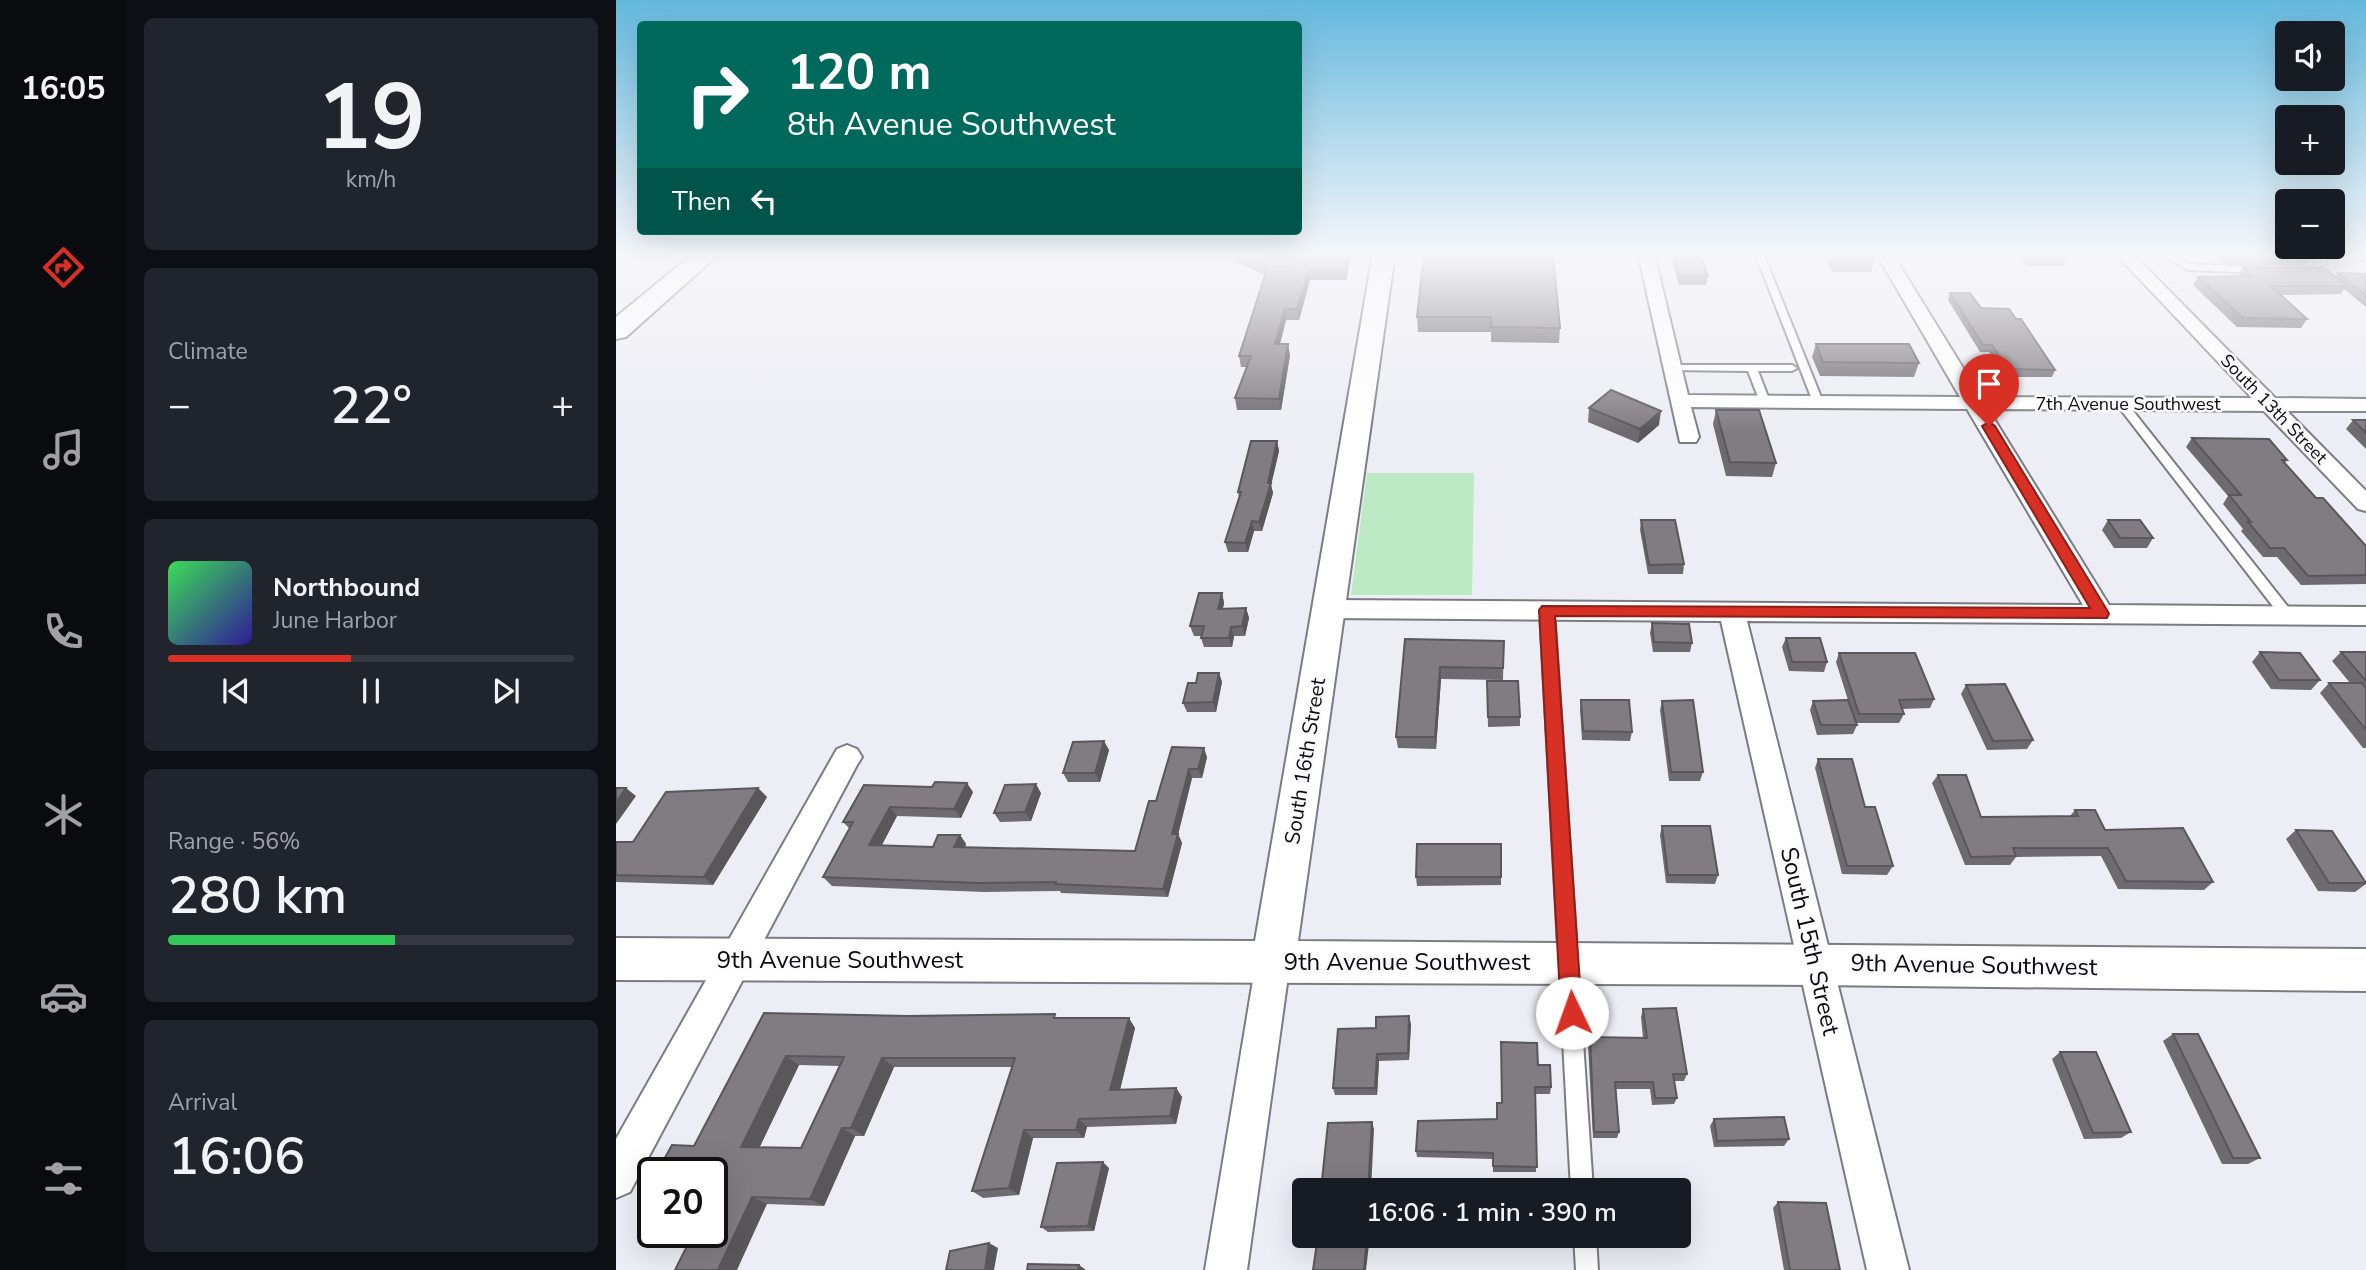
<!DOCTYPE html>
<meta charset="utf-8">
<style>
:root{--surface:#171b24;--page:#20242c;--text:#f1f3f6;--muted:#9ea1a6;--line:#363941;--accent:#d93025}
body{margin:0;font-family:"Nunito Sans",sans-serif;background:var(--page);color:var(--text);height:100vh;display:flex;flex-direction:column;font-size:26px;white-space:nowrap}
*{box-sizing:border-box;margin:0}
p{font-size:23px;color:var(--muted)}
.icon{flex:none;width:38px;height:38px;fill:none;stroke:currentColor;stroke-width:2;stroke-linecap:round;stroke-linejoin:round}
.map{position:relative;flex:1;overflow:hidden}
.drawer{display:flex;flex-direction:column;gap:18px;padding:18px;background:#0d0f14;width:490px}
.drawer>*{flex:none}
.guide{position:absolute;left:21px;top:21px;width:665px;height:214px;border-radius:7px;box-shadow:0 7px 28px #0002;background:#00695c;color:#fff;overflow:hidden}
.buttons{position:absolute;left:1659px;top:21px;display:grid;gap:14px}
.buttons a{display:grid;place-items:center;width:70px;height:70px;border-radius:7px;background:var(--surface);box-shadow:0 7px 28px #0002;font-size:35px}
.speed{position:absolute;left:21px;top:1157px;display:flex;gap:14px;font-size:35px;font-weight:700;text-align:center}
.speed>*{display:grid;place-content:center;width:91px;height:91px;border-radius:50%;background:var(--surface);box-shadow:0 7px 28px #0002;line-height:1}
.speed .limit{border:4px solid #111;border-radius:10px;background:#fff;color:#111}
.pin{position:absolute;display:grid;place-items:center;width:60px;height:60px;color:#fff;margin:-72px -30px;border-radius:50% 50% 50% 0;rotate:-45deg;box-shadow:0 0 7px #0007}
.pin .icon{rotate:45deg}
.me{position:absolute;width:77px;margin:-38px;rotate:357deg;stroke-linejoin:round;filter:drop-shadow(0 0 5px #0008)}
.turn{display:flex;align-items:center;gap:24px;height:147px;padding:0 35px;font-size:32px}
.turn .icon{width:91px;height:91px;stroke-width:2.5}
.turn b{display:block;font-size:49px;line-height:60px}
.then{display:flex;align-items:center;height:66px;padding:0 35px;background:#0003;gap:14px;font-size:26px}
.big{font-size:52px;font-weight:600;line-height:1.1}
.drawer .tile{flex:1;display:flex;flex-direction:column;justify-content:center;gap:10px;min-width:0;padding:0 24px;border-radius:10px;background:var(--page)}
.drawer .dial{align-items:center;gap:0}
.dial b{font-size:91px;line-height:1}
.song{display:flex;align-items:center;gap:21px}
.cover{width:84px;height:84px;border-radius:10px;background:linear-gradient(135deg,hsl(130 70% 55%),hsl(250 70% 35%))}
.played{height:7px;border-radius:4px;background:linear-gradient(90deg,var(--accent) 45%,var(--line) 45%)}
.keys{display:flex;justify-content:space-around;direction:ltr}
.heat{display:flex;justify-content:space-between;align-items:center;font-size:38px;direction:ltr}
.charge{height:10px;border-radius:5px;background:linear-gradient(90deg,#34c759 56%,var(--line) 0)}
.trip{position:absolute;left:676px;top:1178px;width:399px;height:70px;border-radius:7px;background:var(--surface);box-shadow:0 7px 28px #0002;font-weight:600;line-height:70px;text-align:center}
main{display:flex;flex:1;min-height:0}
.dock{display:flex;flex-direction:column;width:126px;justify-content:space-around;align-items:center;background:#090b0e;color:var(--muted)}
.dock .icon{width:49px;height:49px}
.dock .selected{color:var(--accent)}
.dock b{font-size:32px;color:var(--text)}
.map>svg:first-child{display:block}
</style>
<main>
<nav class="dock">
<b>16:05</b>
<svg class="icon selected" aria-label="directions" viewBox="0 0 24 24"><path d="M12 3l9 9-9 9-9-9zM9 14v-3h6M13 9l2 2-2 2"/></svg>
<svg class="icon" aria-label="music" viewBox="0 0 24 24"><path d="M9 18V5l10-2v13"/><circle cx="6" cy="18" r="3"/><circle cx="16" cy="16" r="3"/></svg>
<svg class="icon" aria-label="phone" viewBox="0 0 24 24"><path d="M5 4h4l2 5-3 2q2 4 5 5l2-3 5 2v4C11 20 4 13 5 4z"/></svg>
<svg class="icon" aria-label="climate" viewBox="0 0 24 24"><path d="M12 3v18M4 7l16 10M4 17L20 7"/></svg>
<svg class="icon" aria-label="car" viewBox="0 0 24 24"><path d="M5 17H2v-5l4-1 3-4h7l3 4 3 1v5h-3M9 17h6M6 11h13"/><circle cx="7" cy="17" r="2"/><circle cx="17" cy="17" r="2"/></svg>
<svg class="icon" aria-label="filters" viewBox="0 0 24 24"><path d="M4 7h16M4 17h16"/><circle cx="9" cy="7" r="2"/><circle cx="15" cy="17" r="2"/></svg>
</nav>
<section class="drawer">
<div class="tile dial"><b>19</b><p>km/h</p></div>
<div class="tile"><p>Climate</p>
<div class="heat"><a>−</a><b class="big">22°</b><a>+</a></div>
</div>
<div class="tile">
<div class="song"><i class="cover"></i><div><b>Northbound</b><p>June Harbor</p></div></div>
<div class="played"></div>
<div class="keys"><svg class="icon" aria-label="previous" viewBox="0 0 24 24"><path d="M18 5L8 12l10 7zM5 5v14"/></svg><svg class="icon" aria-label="pause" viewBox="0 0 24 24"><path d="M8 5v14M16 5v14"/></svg><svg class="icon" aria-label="next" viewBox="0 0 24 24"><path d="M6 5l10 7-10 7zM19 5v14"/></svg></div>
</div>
<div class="tile"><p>Range · 56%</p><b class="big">280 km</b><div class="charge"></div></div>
<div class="tile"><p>Arrival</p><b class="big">16:06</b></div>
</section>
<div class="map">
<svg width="1750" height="1270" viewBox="0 0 1750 1270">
<rect width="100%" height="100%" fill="#ededf5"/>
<path fill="#bceac4" d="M751,473H858L856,595H735Z"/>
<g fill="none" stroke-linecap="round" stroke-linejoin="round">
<g stroke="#7b7b83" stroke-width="4">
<path id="service" d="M1139,253H1147L1207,402L1206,404H1198L1197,402Z
M1541,253H1551L1575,264L1641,267L1646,270L1641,273L1573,270Z
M1695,253H1703L1710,263L1700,273H1680V269L1695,268L1701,263Z
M1057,365H1176L1181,368L1176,371H1142L1154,402L1149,405L1144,402L1132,371L1053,370L1052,368Z
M1506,401L1510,402L1676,612L1678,615L1676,618H1666L1502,406V402Z
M931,605L938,610L977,1190H955L924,610Z
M958,1236H980L982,1270H960Z"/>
</g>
<g stroke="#7b7b83" stroke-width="4">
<path id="minor" d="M1022,253H1038L1072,395L1344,397L1260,253H1276L1365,397L1636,398L1499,253H1516L1659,398L1750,399V411H1671L1750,491V511L1742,509L1648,411L1372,409L1493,605L1750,607V625L1131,621L1293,1270H1251L1105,621L713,618L704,615L700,609L704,603L713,600L1467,605L1351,409L1075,407L1083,437L1080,442H1064Z
M231,745L241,749L246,757L241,765L14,1192L0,1198V1139L221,749Z
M657,945L669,950L674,962L631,1270H589L640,962L645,950Z"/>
</g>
<g stroke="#7b7b83" stroke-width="4">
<path id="tertiary" d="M757,253H779L682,941L1750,949V991L1199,985L0,980V938L639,941Z
M1736,253H1750V261L1743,259Z"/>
</g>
<g stroke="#7b7b83" stroke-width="4">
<path id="trunk" d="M78,253H104L10,337L0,339V317Z"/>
</g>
<use href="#service" fill="#fff" fill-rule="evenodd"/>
<use href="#minor" fill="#fff" fill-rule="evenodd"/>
<use href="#tertiary" fill="#fff" fill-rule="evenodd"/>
<use href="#trunk" fill="#fff" fill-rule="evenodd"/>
</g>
<path fill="#6e6b70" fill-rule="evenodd" d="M619,253H667L676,257H735L730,280H694L683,320H670L664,344L674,355L665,410H621L619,398L630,367H625L623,356L649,275L620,262Z
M808,253L944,328L943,343L875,342V332H802L801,317Z
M1207,253H1255L1259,259L1255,272H1216Z
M1400,253H1453L1454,254L1448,266H1411Z
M1597,253H1698L1690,265L1611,266Z
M1058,256L1092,276L1090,285H1063L1057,265Z
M1627,267L1720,277L1722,273L1750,274V307L1728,289L1725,294L1664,295L1691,319L1685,328L1621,327L1577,285L1582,277L1622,276Z
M1334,293L1365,308L1400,319L1439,370L1436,377H1388L1373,352H1364L1332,300Z
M1200,344L1303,363L1298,377L1204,376L1196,357Z
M973,408L1043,425L1022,443L972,422Z
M1100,410L1160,463L1156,477L1110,476L1097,424Z
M1737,420H1750V449L1730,429Z
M1576,438L1671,460L1669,463L1700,498L1750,546V584L1685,585L1661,557H1647L1625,531L1627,529L1607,504L1612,496L1570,447Z
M661,441L663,451L655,485L657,493L646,531H638L632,552H612L609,542L623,498L622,492Z
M1025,520L1068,564L1067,574H1032L1024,530Z
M1492,520L1537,538L1531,548H1498L1486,530Z
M606,593L608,603L607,608H630L633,618L629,636H618L616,647H588L585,638L586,636H578L574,626Z
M1036,623L1076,643L1074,652H1037L1034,633Z
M1170,638L1211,662L1208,672L1173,671L1166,647Z
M789,639L888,641L887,680L825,679L820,749L782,748L780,737Z
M1644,652L1704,680L1695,690L1655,689L1636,662Z
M1725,652H1750V748H1747L1704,693L1713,683H1734L1716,661Z
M1223,653L1318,699L1314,708L1286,709L1288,714L1283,723H1240L1241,725L1237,734L1201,735L1194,710L1197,701L1232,700L1220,662Z
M603,673L606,682L600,712H571L567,703L580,683Z
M871,681L904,717V726L872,727Z
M1350,685L1417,740L1411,749L1371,750L1345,694Z
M965,700L1016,732L1014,741L966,740L964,709Z
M1046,701L1087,772L1084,781H1053L1044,710Z
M556,747L591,757L586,778H576L562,834L566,843L552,897L445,893L444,891L368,892L216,886L207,877L234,829L227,822L248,785L357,792L345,818L281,816L266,845L317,847L344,835L350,844L349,848L519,851L540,801Z
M493,750L484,782H452L447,773Z
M1202,759L1249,807L1277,866L1271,875L1226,874L1199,768Z
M1322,775L1365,817L1454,816L1459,810L1489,830L1597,882L1588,890L1502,889L1485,856L1400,857L1394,865H1349L1316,783Z
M142,788L151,797L97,885L0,882V842H17Z
M425,793L415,821L384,822L378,813Z
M1046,826L1102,875L1099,884L1050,883L1044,835Z
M1680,830L1750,883V884L1739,892L1702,891L1670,839Z
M885,844V885L801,886L800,877Z
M1027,1009L1071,1074L1068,1081H1058L1061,1098L1058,1104L1036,1105L1034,1089H1000L1003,1132L1001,1138H977L972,1045L974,1037L1027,1038L1025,1017Z
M148,1013L443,1018L519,1028L504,1090L560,1088L566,1097L560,1124L471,1127L468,1138H417L403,1195L367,1198L356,1191L396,1067H278L248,1136H239L208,1206L151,1204L96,1232V1172L78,1146ZM183,1065L224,1066L185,1148L143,1147Z
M795,1024L793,1060L763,1061L761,1095H719L717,1088L760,1028Z
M1557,1034L1644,1158L1632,1164H1606L1547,1041Z
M1444,1052L1515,1132L1505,1138L1468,1139L1436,1059Z
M922,1065L935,1087L934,1094H919L920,1172H877V1159L801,1157L800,1151L881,1119L885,1103Z
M1098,1119L1173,1139L1168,1146L1098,1147L1094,1126Z
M493,1168L478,1231L432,1232L425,1227Z
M1162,1202L1224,1270H1168L1157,1208Z"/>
<path fill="#5a575b" d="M732,253H734L735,257L730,280L728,269Z
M693,269L694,280L683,320L681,309Z
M669,309L670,320L661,355L659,344Z
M672,344L674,355L665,410L663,399Z
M1045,411L1043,425L1022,443L1024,429Z
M661,441L663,451L655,485L657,493L646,531L643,522Z
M636,521L638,531L632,552L629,543Z
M606,593L608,603L605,618L602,609Z
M630,608L633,618L629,636L626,626Z
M615,627L618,636L616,647L613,638Z
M824,667L825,679L820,749L819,737Z
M603,673L606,682L600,712L597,702Z
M488,741L493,750L484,782L479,773Z
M588,748L591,757L586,778L582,769Z
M573,769L576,778L560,843L556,834Z
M351,783L357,792L345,818L338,809Z
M420,784L425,793L415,821L409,812Z
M10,788L20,796L0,824V802Z
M142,788L151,797L97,885L88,877Z
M274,807L281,816L261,854L253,845Z
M562,834L566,843L552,897L547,889Z
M344,835L350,844L345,856L338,847Z
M793,1016L795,1024L793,1060L792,1053Z
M513,1018L519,1028L502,1098L494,1090Z
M761,1054L763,1061L761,1095L759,1088Z
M170,1056L183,1065L140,1155L125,1147Z
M266,1058L278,1067L248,1136L235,1128Z
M560,1088L566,1097L560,1124L554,1116Z
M463,1119L471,1127L468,1138L460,1130Z
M756,1122L758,1129L755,1190H752Z
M226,1128L239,1136L208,1206L194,1199Z
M408,1130L417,1138L403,1195L393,1188Z
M487,1162L493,1168L478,1231L472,1226Z
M136,1197L151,1204L121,1270H102Z
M751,1236H754L750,1270H748Z
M373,1243L382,1248L378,1270H369Z
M463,1265L470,1270H462Z"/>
<path fill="#807c82" stroke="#5a575b" stroke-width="2" fill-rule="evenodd" d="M622,253H667L676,257L678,253H732L728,269H693L681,309H669L659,344H672L663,399L619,398L635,356H623L652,266Z
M808,253H937L944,328L875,327V317H801Z
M1217,253H1255L1259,259H1220Z
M1416,253H1453L1454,254H1416Z
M1058,256H1085L1092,276H1064Z
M1706,266L1731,286H1655L1691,319L1627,318L1582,277L1637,276L1627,267L1703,268Z
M1722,273L1750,274V296Z
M1334,293H1354L1365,308L1393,309L1400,319H1405L1439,370L1392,369L1376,345H1367Z
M1200,344H1293L1303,363L1207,362Z
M995,390L1045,411L1024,429L973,408Z
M1100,410H1143L1160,463L1114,462Z
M1737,420H1750V433Z
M1576,438L1653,439L1671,460H1666L1700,498H1707L1750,546V575L1692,576L1668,548H1654L1632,522H1635L1613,495H1625Z
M635,441H661L652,483H655L643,522L636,521L629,543L609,542L625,492H622Z
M1025,520H1059L1068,564L1033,565Z
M1492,520H1524L1537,538H1504Z
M583,593H606L602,609L630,608L626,626L615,627L613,638H585L588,626H574Z
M1036,623L1073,624L1076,643L1038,642Z
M1170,638H1204L1211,662H1176Z
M789,639L888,641L887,668L824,667L819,737H780Z
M1644,652L1684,653L1704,680H1663Z
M1725,652H1750V681Z
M1223,653H1299L1318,699L1283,700L1288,714H1243Z
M582,673H603L597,702L567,703L572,683H580Z
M871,681H902L904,717H872Z
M1713,683H1746L1750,688V730Z
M1389,684L1417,740L1377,741L1350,685Z
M965,700H1013L1016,732L967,731Z
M1077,700L1087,772H1055L1046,701Z
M1232,700L1241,725H1205L1197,701Z
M488,741L479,773H447L457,742Z
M556,747L588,748L582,769H573L556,834H562L547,889L439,884L440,882L361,883L207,877L237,822H227L248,785L316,787L319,782L351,783L338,809L274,807L253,845L317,847L322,835H344L338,847L519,851L533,801H540Z
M1202,759H1236L1249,807H1259L1277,866H1231Z
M1322,775H1350L1365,817L1462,816L1459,810H1479L1489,830L1567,828L1597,882L1510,881L1492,848H1397L1400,856L1355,857Z
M420,784L409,812L378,813L389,785Z
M0,788H10L0,802Z
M142,788L88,877L0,875V842H17L50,792Z
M1046,826H1094L1102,875H1052Z
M1680,830L1716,831L1750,883H1713Z
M801,844H885V877H800Z
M1060,1008L1071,1074H1057L1061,1098H1039L1037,1082H999L1003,1132H978L974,1037L1031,1038L1027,1009Z
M148,1013L291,1016L439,1014L438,1018H513L494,1090L560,1088L554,1116L463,1119L460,1130H408L393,1188L356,1191L399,1058H266L235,1128H226L194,1199L136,1197L102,1270H59L78,1232H96V1172H41L56,1145L78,1146ZM170,1056L228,1057L185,1148L125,1147Z
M793,1016L792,1053L761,1054L759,1088H717L722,1029L760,1028V1017Z
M1557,1034H1582L1644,1158H1617Z
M885,1042L921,1043L922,1065H934L935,1087H919L921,1167L877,1166V1153L800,1151L802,1121L881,1119V1103H886Z
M1444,1052H1480L1515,1132L1477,1133Z
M1168,1117L1173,1139L1101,1141L1098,1119Z
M756,1122L752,1190H705L712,1123Z
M487,1162L472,1226L425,1227L441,1163Z
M37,1180V1195H29Z
M1162,1202L1210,1203L1224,1270H1174Z
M702,1236H751L748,1270H697Z
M373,1243L369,1270H330L334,1251Z
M412,1264L463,1265L462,1270H411Z"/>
<linearGradient id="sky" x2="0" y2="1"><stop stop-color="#64b8dd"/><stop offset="0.59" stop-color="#f7f7fa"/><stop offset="1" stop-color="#f7f7fa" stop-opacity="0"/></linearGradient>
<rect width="1750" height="431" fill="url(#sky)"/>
<path fill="#d93025" stroke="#8d1f18" stroke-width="2" d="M1373,422L1379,426L1491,610L1493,614L1491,618L939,616L966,1013L963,1021L956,1024L948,1021L945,1013L923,610L926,606L1474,608L1366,426Z"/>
<g text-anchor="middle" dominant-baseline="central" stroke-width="5" stroke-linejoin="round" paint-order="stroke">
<g font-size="18" fill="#0b0b0e" stroke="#fbfafe">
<text x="1512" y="404">7th Avenue Southwest</text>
<text transform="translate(1658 409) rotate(46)">South 13th Street</text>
</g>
<g font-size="21" fill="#0b0b0e" stroke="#fbfafe">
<text transform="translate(689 761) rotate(-81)">South 16th Street</text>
</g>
<g font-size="24" fill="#0b0b0e" stroke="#fbfafe">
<text transform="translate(1194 941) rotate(77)">South 15th Street</text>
<text x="224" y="960">9th Avenue Southwest</text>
<text x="791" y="962">9th Avenue Southwest</text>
<text transform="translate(1358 965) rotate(1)">9th Avenue Southwest</text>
</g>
</g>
</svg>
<div class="buttons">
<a><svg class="icon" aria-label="sound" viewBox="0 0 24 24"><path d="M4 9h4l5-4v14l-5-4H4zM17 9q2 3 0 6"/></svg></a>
<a>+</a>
<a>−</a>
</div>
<div class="speed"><div class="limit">20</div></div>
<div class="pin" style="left:1373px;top:426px;background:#d93025"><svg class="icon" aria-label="arrive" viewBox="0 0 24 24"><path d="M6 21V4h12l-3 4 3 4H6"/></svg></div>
<svg class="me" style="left:956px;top:1013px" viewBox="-20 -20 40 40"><circle r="19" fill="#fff"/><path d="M0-13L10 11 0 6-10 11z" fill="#d93025"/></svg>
<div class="trip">16:06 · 1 min · 390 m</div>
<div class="guide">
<div class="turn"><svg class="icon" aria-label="right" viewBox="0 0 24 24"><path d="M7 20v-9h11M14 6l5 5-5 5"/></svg><div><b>120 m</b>8th Avenue Southwest</div></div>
<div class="then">Then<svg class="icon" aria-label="left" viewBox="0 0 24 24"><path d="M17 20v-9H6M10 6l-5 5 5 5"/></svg></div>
</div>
</div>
</main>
